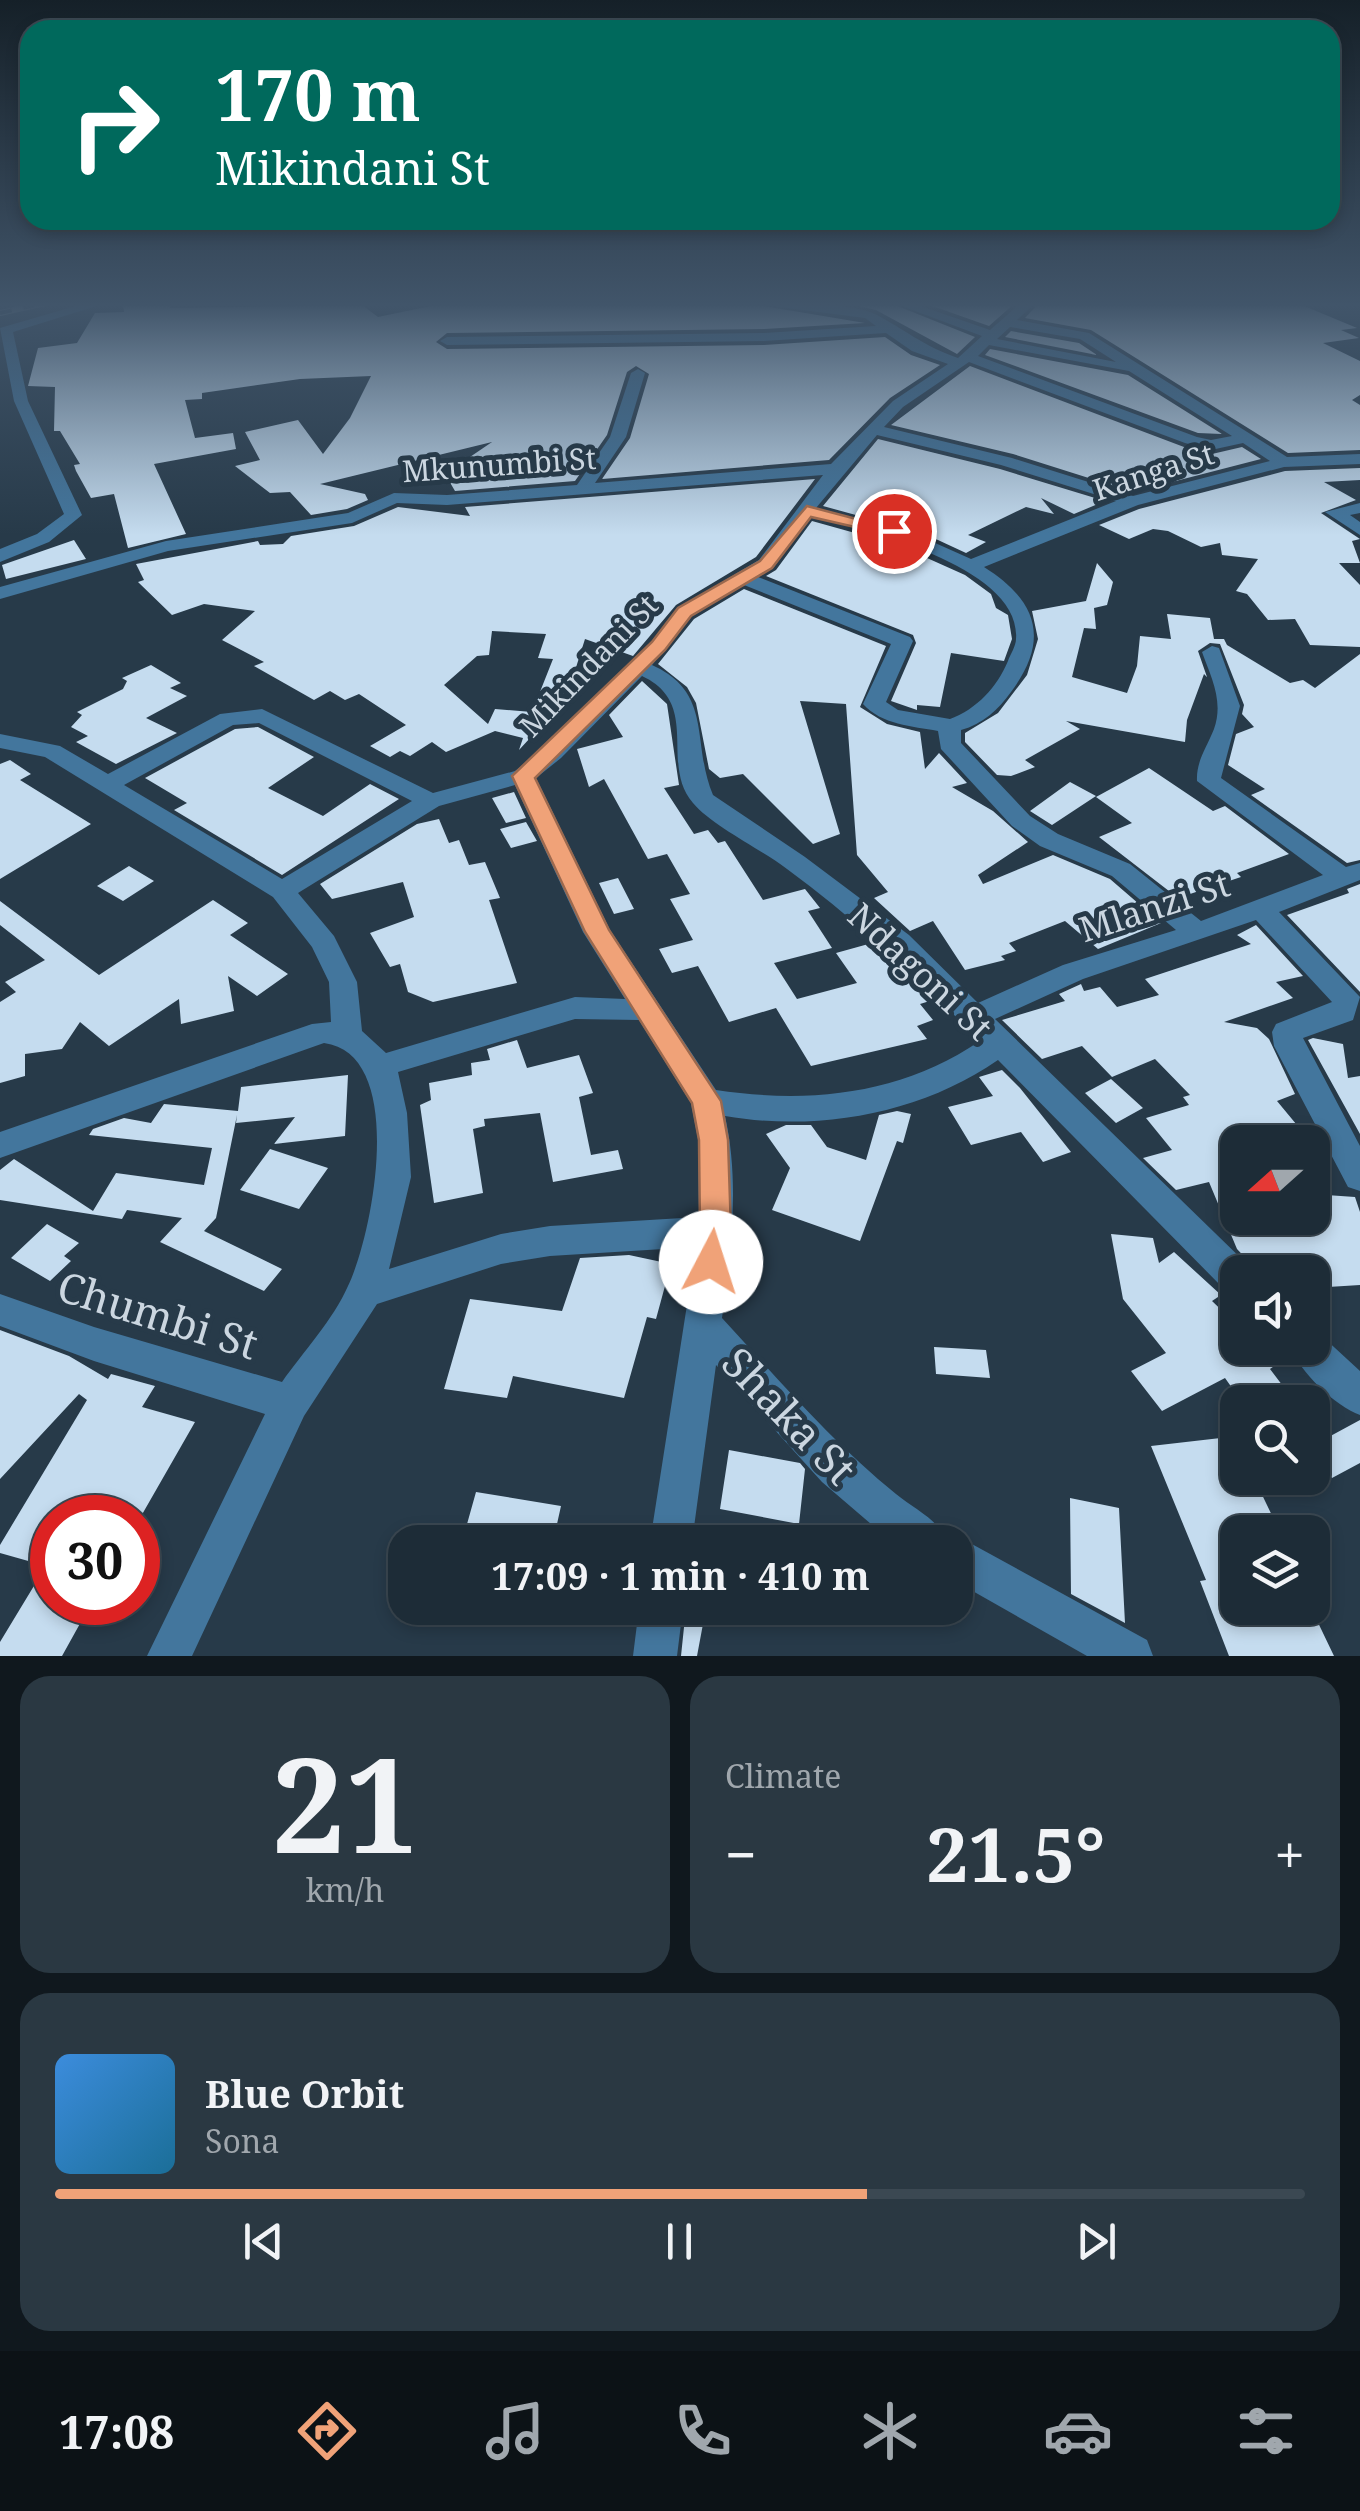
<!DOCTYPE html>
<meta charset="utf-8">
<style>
:root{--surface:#1d2c37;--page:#2a3842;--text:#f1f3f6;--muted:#a0a7ad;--line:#3b4852;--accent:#f0a278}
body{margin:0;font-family:"Noto Serif",serif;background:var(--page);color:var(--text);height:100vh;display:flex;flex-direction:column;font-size:38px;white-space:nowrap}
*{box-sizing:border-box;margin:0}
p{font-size:32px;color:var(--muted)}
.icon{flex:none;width:55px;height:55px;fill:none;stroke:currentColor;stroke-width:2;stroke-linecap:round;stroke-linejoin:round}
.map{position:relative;height:1656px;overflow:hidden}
.side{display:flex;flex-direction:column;gap:20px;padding:20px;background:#10181e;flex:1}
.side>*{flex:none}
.banner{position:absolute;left:20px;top:20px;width:1320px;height:210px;border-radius:30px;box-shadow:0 5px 15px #0003,0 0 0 2px var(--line);background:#00695c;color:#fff;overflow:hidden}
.needle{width:65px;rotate:249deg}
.tools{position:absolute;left:1220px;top:1125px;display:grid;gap:20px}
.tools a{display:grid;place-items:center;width:110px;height:110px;border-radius:20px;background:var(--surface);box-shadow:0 5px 15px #0003,0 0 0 2px var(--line);font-size:50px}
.speed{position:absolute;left:30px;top:1495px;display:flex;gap:20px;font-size:50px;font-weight:700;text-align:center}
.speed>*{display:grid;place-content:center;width:130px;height:130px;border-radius:50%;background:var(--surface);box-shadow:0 5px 15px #0003,0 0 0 2px var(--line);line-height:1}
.speed .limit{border:15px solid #d22;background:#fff;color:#111}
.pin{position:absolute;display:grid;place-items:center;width:85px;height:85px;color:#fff;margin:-42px;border:5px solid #fff;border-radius:50%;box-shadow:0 2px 10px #0007}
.me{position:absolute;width:110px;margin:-55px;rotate:5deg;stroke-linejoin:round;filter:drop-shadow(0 0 8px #0008)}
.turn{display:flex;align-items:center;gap:35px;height:210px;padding:0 30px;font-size:45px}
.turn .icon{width:130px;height:130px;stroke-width:2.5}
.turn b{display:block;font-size:70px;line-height:85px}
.big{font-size:75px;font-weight:700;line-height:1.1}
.side .tile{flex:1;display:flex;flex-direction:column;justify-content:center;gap:15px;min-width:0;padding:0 35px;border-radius:30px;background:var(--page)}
.side .dial{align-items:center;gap:0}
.dial b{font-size:130px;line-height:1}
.song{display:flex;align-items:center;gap:30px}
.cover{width:120px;height:120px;border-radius:15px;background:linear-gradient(135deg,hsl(210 70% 55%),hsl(200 70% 35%))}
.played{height:10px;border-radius:5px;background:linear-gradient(90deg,var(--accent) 65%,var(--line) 65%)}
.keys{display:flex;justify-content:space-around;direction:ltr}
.heat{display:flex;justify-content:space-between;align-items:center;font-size:55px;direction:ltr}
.side .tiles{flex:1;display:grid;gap:20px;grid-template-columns:1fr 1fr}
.tile:last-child{grid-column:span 2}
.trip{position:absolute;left:388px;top:1525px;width:585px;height:100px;border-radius:30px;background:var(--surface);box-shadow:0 5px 15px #0003,0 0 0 2px var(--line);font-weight:700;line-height:100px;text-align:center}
.tabs{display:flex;height:160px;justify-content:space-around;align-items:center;background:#0c1216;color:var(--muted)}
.tabs .icon{width:70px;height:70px}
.tabs .on{color:var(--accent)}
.tabs b{font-size:45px;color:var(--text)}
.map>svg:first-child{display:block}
</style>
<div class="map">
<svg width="1360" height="1656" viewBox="0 0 1360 1656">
<rect width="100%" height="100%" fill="#273a49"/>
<path fill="#c5dcef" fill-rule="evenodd" d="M123,303H169L170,308L362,305L378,317L445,303H745L865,323L764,329L447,333L436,342L447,349L764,345L885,337L911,355L940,365L890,398L829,460L602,479L630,438L649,374L636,366L627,372L607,435L575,481L455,491L445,474L492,442L320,484L365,494L368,500L347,509L311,515L290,492L270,493L235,466L260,460L245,432L298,420L323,454L350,418L371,376L300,379L202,393V399L185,400L195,438L233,433L236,449L154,464L186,534L128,548L114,494L91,498L76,471L74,465L80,464L60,431H54L55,387L28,386L38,348L77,343L95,313L124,312Z
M846,303H890L975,337L957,354L876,310Z
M924,303H1015L989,326Z
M1039,303H1297L1357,328L1341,330L1359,338L1323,343L1360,361V395L1352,400L1360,405V450L1288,453L1091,330L1025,318Z
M1011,331L1079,343L1097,355L1005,337Z
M990,349L1128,375L1222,434L1198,433L985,355Z
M970,366L1184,447L1212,454L1242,447L1261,459L1133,492L1013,454L891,425Z
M878,439L1000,469L1105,501L1074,514L1041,498L1054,514L1026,507L968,535L986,542L966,553L925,534L823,506Z
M1360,468V480L1324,482L1356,500L1321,513L1360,539L1352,541L1360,563H1339L1360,585V647L1310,645L1295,619L1268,620L1247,594L1236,591L1258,559L1222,555L1220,543L1201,547L1168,531L1153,529L1129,539L1099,525L1139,509L1285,471Z
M815,479L756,557L676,605L633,656L585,639L566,699L519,750L523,738L495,731L446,752L432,742L410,756L400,751L390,757L370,746L406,725L359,694L345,700L330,691L314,700L254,666L264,662L222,640L255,611L204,604L172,615L138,582L144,580L136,564L258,541L260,545L283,544L291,536L354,526L398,507L470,516L465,507ZM492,631L546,634L538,658L553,659L532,712L495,709L488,724L444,685L477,656L489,655Z
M812,521L898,545L965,575L991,594L996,608L1008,615L1012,639L1004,661L951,653L940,707L917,705V710L891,701L916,643L913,635L766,576L776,570Z
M74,540L86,559L6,579L2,565Z
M1097,563L1113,582L1107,605L1094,608L1096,629L1084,628L1072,677L1127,693L1137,666L1140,636L1171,639L1167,614L1210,618L1214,639H1224L1227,645L1290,683L1303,680L1315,688L1360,654V860L1347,863L1251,795L1265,789L1228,765L1236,734L1254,727L1242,714L1244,705L1220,644L1210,643L1198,651L1207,677L1204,674L1187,720L1185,742L1066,721L1080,729L1025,760L1035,767L1011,776L997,775L965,742V733L998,713L1027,675L1038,639L1032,611L1086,601Z
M744,589L886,646L860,707L887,724L920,732L925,769L939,753L967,783L952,787L993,811L1028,842L978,875L983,884L1053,855L1110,879L1161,923L1098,949L1065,921L1009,943L1016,951L1001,956L1005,960L965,970L933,921L910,931L874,898L888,892L857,855L846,704L800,701L840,834L813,844L743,774L720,778L709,769L696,703L687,687L658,664L694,619Z
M151,665L181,683L170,688L187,696L146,718L177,733L116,764L76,742L88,736L71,727L82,715L77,712L123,689L127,681L122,678Z
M642,681L667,704L679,785L664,788L694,834L708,830L718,843L725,841L763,900L805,889L820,908L808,911L832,948L774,963L797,999L857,983L836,953L872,943L933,1000L920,1004L933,1020L917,1026L927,1039L811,1066L776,1008L729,1022L698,966L672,973L659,949L693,940L670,899L690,894L667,854L648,859L604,779L589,787L577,749L623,737L609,715Z
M258,727L314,757L268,788L323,816L370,784L399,799L282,875L174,810L187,803L145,778L235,729Z
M10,760L31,774L20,780L91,824L0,879V764Z
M1149,768L1213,811L1225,806L1289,854L1237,873L1241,877L1178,898L1099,837L1132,823L1096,797Z
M1070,782L1096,796L1052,825L1030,811Z
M514,792L526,818L506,823L492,798Z
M439,819L449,843L459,840L469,865L485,862L500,898L489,900L517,983L433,1002L408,992L400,964L390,967L370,933L414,917L403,882L332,899L320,884L417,824Z
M526,822L537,841L511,848L500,829Z
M129,866L154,881L123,901L97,886Z
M618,878L634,909L614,914L599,883Z
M1360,884V992L1287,915L1349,893L1347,889Z
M213,900L248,923L230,935L288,974L257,996L228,976L234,1011L181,1024L179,999L109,1046L80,1022L62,1049L25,1054V1076L0,1083V1002L16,992L5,982L45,960L0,925V901L99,975Z
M1256,925L1303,976L1276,982L1293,998L1224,1022L1257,1028L1269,1039L1295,1094L1277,1101L1311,1142H1238V1185L1228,1187L1238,1188V1218H1312V1194L1355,1197L1360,1212V1285L1312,1288V1272L1256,1269L1237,1249L1209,1182L1176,1190L1143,1158L1172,1150L1146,1118L1189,1105L1183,1097L1190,1095L1155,1059L1112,1077L1082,1046L1042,1059L1002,1020L1065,1001L1059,994L1081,984L1084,991L1100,987L1117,1007L1159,995L1145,979L1251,944L1237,935Z
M1313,1038L1343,1044L1348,1078L1360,1076V1134L1308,1040Z
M517,1040L527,1068L579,1055L593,1093L579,1097L591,1155L618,1150L623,1169L553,1182L540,1113L484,1119L485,1126L473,1129L483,1193L434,1203L420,1105L431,1100L429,1083L472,1075L471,1063L490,1060L487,1049Z
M1002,1070L1020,1088L1071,1152L1043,1162L1021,1132L971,1145L948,1107L993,1096L979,1077Z
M348,1075L345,1136L274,1144L295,1117L236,1123L237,1115L216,1218L204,1231L282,1269L264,1291L160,1242L182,1218L127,1210L122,1219L0,1200V1170L14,1159L93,1211L116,1173L204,1185L212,1148L89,1135L93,1129L124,1118L151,1123L164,1104L238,1111L241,1087Z
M1111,1079L1143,1108L1116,1123L1085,1093Z
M897,1111L911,1114L903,1143L897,1141L860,1241L772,1210L790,1168L766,1134L786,1125H811L827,1147L866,1160L879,1115Z
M270,1149L328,1168L299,1209L240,1190Z
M47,1224L79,1243L64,1256L71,1261L50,1281L11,1258Z
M1111,1234L1153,1238L1159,1263L1174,1252L1221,1295L1212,1301L1238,1326V1348H1287L1290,1355L1270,1369L1295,1402H1242L1225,1378L1162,1411L1131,1371L1166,1353L1123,1299Z
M629,1255L671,1264L656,1319L647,1317L624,1398L513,1376L507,1398L444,1389L470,1299L562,1311L580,1258Z
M0,1330L69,1356L108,1379L111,1374L155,1386L142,1407L195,1422L140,1518H52V1602H92L62,1656H0V1642L46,1566L0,1553V1545L87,1400L79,1394L0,1479Z
M934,1347L986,1350L990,1378L936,1374Z
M1360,1420V1463L1332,1478L1312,1456V1446Z
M1238,1436V1478H1254L1280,1532H1238V1608H1311L1334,1656H1229L1200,1581L1206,1580L1151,1446Z
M729,1450L800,1463L805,1469L799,1524L720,1509Z
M476,1492L561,1506L553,1542H462Z
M1070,1498L1119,1508L1125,1623L1071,1594Z
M686,1608H706L697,1656H681Z"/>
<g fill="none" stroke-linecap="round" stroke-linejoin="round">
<path fill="#43769d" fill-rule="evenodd" d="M86,303H106L13,332L28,401L82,515L49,542L0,562V549L37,534L64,514L14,401L0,328Z
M749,303C777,303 851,302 875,314C906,330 921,345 958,358L982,336L894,303H912L990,330L1021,303H1035L1017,320L1089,333L1287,457L1360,454V464L1284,467L1138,505L984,567C1038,601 1050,640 1011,692C998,710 983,724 961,730V743L1030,816L1058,834L1130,864L1201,921L1323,875L1197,781C1196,761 1207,747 1214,729C1224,701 1211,677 1202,652L1212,646L1219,648L1240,706L1221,778L1346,867L1360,863V880L1279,912L1360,997L1353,1020L1303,1038L1360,1146V1191L1348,1187L1274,1046L1272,1032L1276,1024L1332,1002L1256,920L1083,979L995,1019L1251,1268L1253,1272H1238V1295L1225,1290L998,1060C920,1114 818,1132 725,1116C740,1183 731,1251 722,1318C778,1379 832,1442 896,1494C914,1509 938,1519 946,1540L955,1537L970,1543L1147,1640L1153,1656H1087L955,1581V1542H892L822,1482L716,1365L692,1542H650L696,1247L550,1256L501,1264L377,1304L304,1416L192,1656H147L265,1414L94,1361L0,1326V1294L94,1327L282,1382C303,1352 333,1320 348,1286C373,1234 408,1054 324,1043L0,1158V1132L312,1024L331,1022L329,982L312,947L273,897L45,757L0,748V734L60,746L108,774L220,714L262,709L433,793L515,771L545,748L652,642L678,608L759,560L823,475L447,505L397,503L352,523L168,551L0,599V587L166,541L348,513L394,493L447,495L577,485L610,437L631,373L638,369L645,373L626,437L595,483L831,464L893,401L948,364L912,351L886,333L764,341L447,345L440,341L447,337L764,333L876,326L865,318ZM1010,327L1080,339L1116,362L997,339ZM989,345L1129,371L1232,436L1211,440L1197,437L978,356ZM969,362L1185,443L1211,450L1243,443L1270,461L1133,496L1012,458L884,427L903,407ZM877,435L1001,465L1116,501L971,559L924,538L816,508ZM810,517C862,528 1022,567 1016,639C1016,646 1010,655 1008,661C997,687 977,709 950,719L898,710L886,702L913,641L910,637L758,577L773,568ZM744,585L891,644L863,704C882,725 912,726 938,731L941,749L1012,826L1040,846L1112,876L1176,930L1063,965L978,1003L909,935L805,857L713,795C691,743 714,693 652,665L692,616ZM642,676C702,704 659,764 693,803C711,825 762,850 787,869C859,922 918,978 980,1041C900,1095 809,1104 716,1090L610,930L536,778L561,758ZM259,723L412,801L282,879L124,785L233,725ZM515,785L583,932L625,999L575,997L386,1053L362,1031L357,982L334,936L298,893L439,806ZM575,1019L639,1020L691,1103L698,1139L699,1217L550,1226L501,1234L389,1269L411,1177L407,1113L398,1072Z
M1360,503V513L1350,515L1360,522V535L1325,512Z
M1312,1332L1322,1336L1360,1371V1415C1335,1406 1300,1372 1291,1348H1312Z
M639,1608H683L677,1656H633Z"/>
<g stroke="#a2afba" stroke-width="6">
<path id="rail" d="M0,313L45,303"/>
</g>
<use href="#rail" stroke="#273a49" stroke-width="4" stroke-dasharray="12" stroke-linecap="butt"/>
</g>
<linearGradient id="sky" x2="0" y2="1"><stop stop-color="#152028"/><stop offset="0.57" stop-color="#41556a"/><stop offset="1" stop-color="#41556a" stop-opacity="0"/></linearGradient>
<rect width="1360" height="535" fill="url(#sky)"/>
<path fill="#f0a278" stroke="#9c694e" stroke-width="2.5" d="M807,506L902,531L894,536L811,517L772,568L691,616L665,650L535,778L609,930L721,1101L728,1140L731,1231L723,1271L711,1275L700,1271L695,1262L700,1231L699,1140L692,1103L585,932L512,776L652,642L678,608L760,561Z"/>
<g text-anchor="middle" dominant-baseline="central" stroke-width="10" stroke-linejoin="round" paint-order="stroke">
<g font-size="30" fill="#cbd6e0" stroke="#273a49">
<text transform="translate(499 464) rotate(-4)">Mkunumbi St</text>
<text transform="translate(1153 471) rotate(-18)">Kanga St</text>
<text transform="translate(588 665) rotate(-46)">Mikindani St</text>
</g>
<g font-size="35" fill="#cbd6e0" stroke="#273a49">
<text transform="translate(1154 906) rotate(-18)">Mlanzi St</text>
<text transform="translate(921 971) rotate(43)">Ndagoni St</text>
</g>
<g font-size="42" fill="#cbd6e0" stroke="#273a49">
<text transform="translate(158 1314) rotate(17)">Chumbi St</text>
<text transform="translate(790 1415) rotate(46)">Shaka St</text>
</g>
</g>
</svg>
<div class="tools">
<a><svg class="needle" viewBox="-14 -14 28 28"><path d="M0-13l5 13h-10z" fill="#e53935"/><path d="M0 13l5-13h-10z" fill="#a0a7ad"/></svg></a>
<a><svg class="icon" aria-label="sound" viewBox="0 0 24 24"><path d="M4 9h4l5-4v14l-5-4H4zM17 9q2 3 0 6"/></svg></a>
<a><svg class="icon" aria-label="search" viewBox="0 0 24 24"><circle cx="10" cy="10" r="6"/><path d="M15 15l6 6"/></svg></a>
<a><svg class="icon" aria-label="layers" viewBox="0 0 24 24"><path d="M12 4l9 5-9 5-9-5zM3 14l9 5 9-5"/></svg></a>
</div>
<div class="speed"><div class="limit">30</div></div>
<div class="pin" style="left:894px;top:531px;background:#d93025"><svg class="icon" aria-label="arrive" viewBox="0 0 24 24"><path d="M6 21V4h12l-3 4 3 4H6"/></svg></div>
<svg class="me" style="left:711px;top:1262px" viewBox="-20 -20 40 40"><circle r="19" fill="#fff"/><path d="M0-13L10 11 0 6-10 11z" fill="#f0a278"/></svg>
<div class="trip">17:09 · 1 min · 410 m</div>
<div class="banner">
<div class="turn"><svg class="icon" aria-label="right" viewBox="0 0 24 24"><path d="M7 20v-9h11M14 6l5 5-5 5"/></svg><div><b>170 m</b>Mikindani St</div></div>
</div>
</div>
<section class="side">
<div class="tiles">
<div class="tile dial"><b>21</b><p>km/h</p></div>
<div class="tile"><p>Climate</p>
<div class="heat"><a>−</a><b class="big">21.5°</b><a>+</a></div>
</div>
<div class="tile">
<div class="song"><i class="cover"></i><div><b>Blue Orbit</b><p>Sona</p></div></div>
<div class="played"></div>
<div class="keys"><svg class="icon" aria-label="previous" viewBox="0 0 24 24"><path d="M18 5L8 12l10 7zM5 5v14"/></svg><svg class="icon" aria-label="pause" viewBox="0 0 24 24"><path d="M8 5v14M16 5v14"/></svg><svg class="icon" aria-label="next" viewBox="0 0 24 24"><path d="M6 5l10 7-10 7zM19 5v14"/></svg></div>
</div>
</div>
</section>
<nav class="tabs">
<b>17:08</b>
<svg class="icon on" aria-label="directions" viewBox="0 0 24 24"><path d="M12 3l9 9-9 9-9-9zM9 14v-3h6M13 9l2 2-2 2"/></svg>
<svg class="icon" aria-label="music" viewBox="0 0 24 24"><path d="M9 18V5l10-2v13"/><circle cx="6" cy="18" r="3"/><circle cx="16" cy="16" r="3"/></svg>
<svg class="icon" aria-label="phone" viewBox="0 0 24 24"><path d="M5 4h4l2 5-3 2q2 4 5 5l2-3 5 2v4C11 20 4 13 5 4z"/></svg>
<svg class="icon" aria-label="climate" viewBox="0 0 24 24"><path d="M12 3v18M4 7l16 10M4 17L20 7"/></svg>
<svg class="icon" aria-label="car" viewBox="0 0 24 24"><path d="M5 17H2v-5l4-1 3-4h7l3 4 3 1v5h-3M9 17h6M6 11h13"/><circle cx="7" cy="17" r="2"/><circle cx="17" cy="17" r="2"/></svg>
<svg class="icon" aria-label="filters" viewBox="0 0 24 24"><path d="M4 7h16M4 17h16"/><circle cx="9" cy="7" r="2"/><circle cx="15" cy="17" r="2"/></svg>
</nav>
